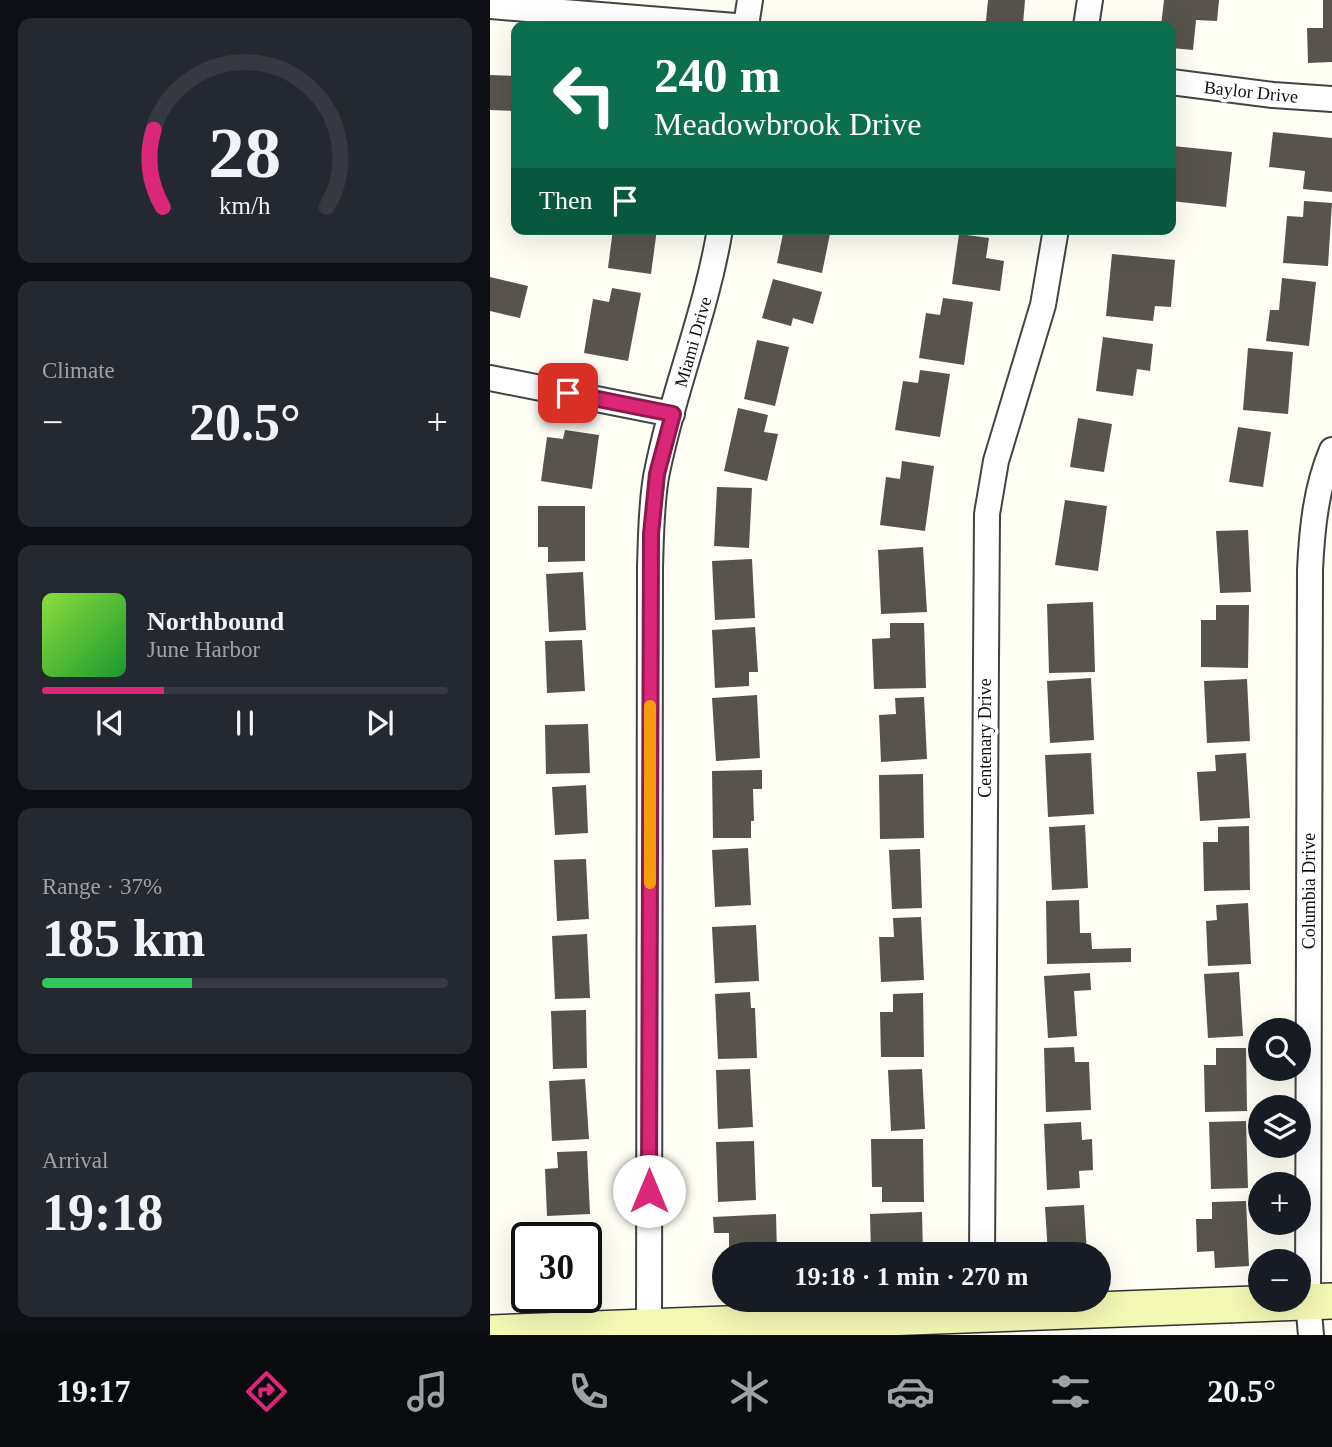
<!DOCTYPE html>
<meta charset="utf-8">
<style>
:root{--surface:#171b24;--page:#242831;--text:#f1f3f6;--muted:#9ea1a6;--line:#363941;--accent:#db2777}
body{margin:0;font-family:Georgia,serif;background:var(--page);color:var(--text);height:100vh;display:flex;flex-direction:column;font-size:26px;white-space:nowrap}
*{box-sizing:border-box;margin:0}
p{font-size:23px;color:var(--muted)}
.icon{flex:none;width:38px;height:38px;fill:none;stroke:currentColor;stroke-width:2;stroke-linecap:round;stroke-linejoin:round}
.map{position:relative;flex:1;overflow:hidden}
.sheet{display:flex;flex-direction:column;gap:18px;padding:18px;background:#0d0f14;width:490px}
.sheet>*{flex:none}
.hud{position:absolute;left:21px;top:21px;width:665px;height:214px;border-radius:14px;box-shadow:0 7px 28px #0002;background:#0b6e4f;color:#fff;overflow:hidden}
.controls{position:absolute;left:758px;top:1018px;display:grid;gap:14px}
.controls a{display:grid;place-items:center;width:63px;height:63px;border-radius:50%;background:var(--surface);box-shadow:0 7px 28px #0002;font-size:35px}
.speed{position:absolute;left:21px;top:1222px;display:flex;gap:14px;font-size:35px;font-weight:700;text-align:center}
.speed>*{display:grid;place-content:center;width:91px;height:91px;border-radius:50%;background:var(--surface);box-shadow:0 7px 28px #0002;line-height:1}
.speed .limit{border:4px solid #111;border-radius:10px;background:#fff;color:#111}
.pin{position:absolute;display:grid;place-items:center;width:60px;height:60px;color:#fff;margin:-30px;border-radius:14px;box-shadow:0 4px 10px #0006}
.me{position:absolute;width:77px;margin:-38px;rotate:0deg;stroke-linejoin:round;filter:drop-shadow(0 0 5px #0008)}
.turn{display:flex;align-items:center;gap:24px;height:147px;padding:0 28px;font-size:32px}
.turn .icon{width:91px;height:91px;stroke-width:2.5}
.turn b{display:block;font-size:49px;line-height:60px}
.then{display:flex;align-items:center;height:66px;padding:0 28px;background:#0003;gap:14px;font-size:26px}
.big{font-size:52px;font-weight:600;line-height:1.1}
.sheet .widget{flex:1;display:flex;flex-direction:column;justify-content:center;gap:10px;min-width:0;padding:0 24px;border-radius:14px;background:var(--page)}
.sheet .dial{align-items:center;gap:0}
.dial svg{height:182px;overflow:visible;fill:none;stroke:var(--line);stroke-width:7;stroke-linecap:round;text-anchor:middle}
.dial text{fill:var(--text);stroke:none}
.song{display:flex;align-items:center;gap:21px}
.cover{width:84px;height:84px;border-radius:10px;background:linear-gradient(135deg,hsl(90 70% 55%),hsl(130 70% 35%))}
.played{height:7px;border-radius:4px;background:linear-gradient(90deg,var(--accent) 30%,var(--line) 30%)}
.keys{display:flex;justify-content:space-around;direction:ltr}
.heat{display:flex;justify-content:space-between;align-items:center;font-size:38px;direction:ltr}
.charge{height:10px;border-radius:5px;background:linear-gradient(90deg,#34c759 37%,var(--line) 0)}
.trip{position:absolute;left:222px;top:1242px;width:399px;height:70px;border-radius:35px;background:var(--surface);box-shadow:0 7px 28px #0002;font-weight:600;line-height:70px;text-align:center}
.dock{display:flex;height:112px;justify-content:space-around;align-items:center;background:#090b0e;color:var(--muted)}
.dock .icon{width:49px;height:49px}
.dock .on{color:var(--accent)}
.dock b{font-size:32px;color:var(--text)}
main{display:flex;flex:1;min-height:0}
.map>svg:first-child{display:block}
</style>
<main>
<section class="sheet">
<div class="widget dial"><svg viewBox="0 0 100 80">
<path d="M14 69A42 42 0 1 1 86 69"/>
<path d="M14 69A42 42 0 0 1 10 35" stroke="#db2777"/>
<text x="50" y="56" font-size="32" font-weight="700">28</text>
<text x="50" y="72" font-size="11">km/h</text>
</svg></div>
<div class="widget"><p>Climate</p>
<div class="heat"><a>−</a><b class="big">20.5°</b><a>+</a></div>
</div>
<div class="widget">
<div class="song"><i class="cover"></i><div><b>Northbound</b><p>June Harbor</p></div></div>
<div class="played"></div>
<div class="keys"><svg class="icon" aria-label="previous" viewBox="0 0 24 24"><path d="M18 5L8 12l10 7zM5 5v14"/></svg><svg class="icon" aria-label="pause" viewBox="0 0 24 24"><path d="M8 5v14M16 5v14"/></svg><svg class="icon" aria-label="next" viewBox="0 0 24 24"><path d="M6 5l10 7-10 7zM19 5v14"/></svg></div>
</div>
<div class="widget"><p>Range · 37%</p><b class="big">185 km</b><div class="charge"></div></div>
<div class="widget"><p>Arrival</p><b class="big">19:18</b></div>
</section>
<div class="map">
<svg width="842" height="1335" viewBox="0 0 842 1335">
<rect width="100%" height="100%" fill="#fefef4"/>
<path fill="#58534d" d="M498,0H535L533,24L496,21Z
M674,0H729L727,21L706,20L703,50L681,48V26H671Z
M833,0H842V62L818,63L817,28H833Z
M0,75L26,76V111L0,110Z
M783,132L842,138V192L813,189L815,171L779,167Z
M683,146L742,152L736,207L681,201Z
M814,201L842,203L838,266L793,263L797,216L813,217Z
M123,229H167L161,274L118,268Z
M294,229H341L332,273L287,263Z
M469,234L499,238L496,258L514,261L510,291L462,284Z
M622,254L685,260L681,307L665,306L663,321L616,316Z
M0,277L38,286L30,318L0,311Z
M792,278L826,282L819,346L776,341L780,310H789Z
M283,279L332,292L323,324L303,318L301,326L272,318Z
M122,288L151,293L138,361L94,353L103,299L119,302Z
M453,298L483,302L474,365L429,358L436,313L450,315Z
M613,337L663,344L660,371L647,369L643,396L606,391Z
M267,340L299,347L285,406L254,399Z
M758,348L803,352L798,414L753,410Z
M430,370L460,374L450,437L405,430L413,381L428,383Z
M248,408L278,415L274,432L288,434L277,481L234,471Z
M588,418L622,424L614,472L580,467Z
M748,427L781,432L773,487L739,482Z
M75,430L109,435L102,489L51,481L57,437L73,439Z
M412,461L444,466L435,531L390,525L396,477L410,479Z
M227,487L262,488L259,548L224,546Z
M575,500L617,506L608,571L565,565Z
M48,506H95V561L58,562V547H48Z
M758,530L761,592L730,593L726,531Z
M433,547L437,612L391,614L388,550Z
M262,559L265,618L225,620L222,561Z
M93,572L96,630L59,632L56,574Z
M603,602L605,672L559,673L557,604Z
M726,605H759L758,668L711,667V620H726Z
M400,623H434L436,688L384,689L382,639L400,638Z
M265,627L268,672H259V686L225,688L222,630Z
M92,640L95,691L57,693L55,641Z
M601,678L604,740L560,743L557,681Z
M757,679L760,741L717,743L714,681Z
M267,695L270,758L226,761L222,698Z
M434,697L437,759L391,762L389,715L406,714L405,698Z
M98,724L100,773L56,774L55,725Z
M601,753L604,814L558,817L555,755Z
M756,753L760,818L710,821L707,772L726,771L725,755Z
M272,770V789H263L264,821H261V838H223L222,771Z
M433,774L434,838L390,839L389,775Z
M96,785L98,833L65,835L62,787Z
M595,825L598,888L562,890L559,827Z
M759,826L760,890L714,891L713,842H728V827Z
M258,848L261,905L225,907L222,850Z
M430,849L432,908L402,909L399,850Z
M96,859L99,919L67,921L64,860Z
M589,900L590,933H601L602,949L641,948V962L557,964L556,901Z
M758,903L761,964L718,966L716,921L727,920L726,905Z
M431,917L434,980L391,982L389,937H404L403,918Z
M266,925L269,981L225,983L222,927Z
M97,934L100,998L65,999L62,936Z
M749,972L753,1036L718,1038L714,974Z
M600,973L601,990L584,991L587,1036L558,1038L554,976Z
M260,992L261,1008H265L267,1058L228,1059L225,994Z
M433,993L434,1057H391L390,1012H403V994Z
M96,1010L97,1068L63,1069L61,1011Z
M584,1047L585,1062H599L601,1110L556,1112L554,1048Z
M726,1048H756L757,1111L715,1112L714,1065H726Z
M260,1069L263,1127L228,1129L226,1070Z
M432,1069L435,1129L401,1131L398,1070Z
M95,1079L99,1139L62,1141L59,1081Z
M756,1121L758,1188L721,1189L719,1122Z
M591,1122L592,1140L602,1139L603,1170L589,1171L590,1188L557,1190L554,1124Z
M381,1139H433L434,1202H392V1187H382Z
M264,1141L266,1200L228,1202L226,1142Z
M97,1151L100,1214L57,1216L55,1169L68,1168L67,1152Z
M756,1201L759,1266L725,1268L724,1251L707,1252L706,1219H722V1202Z
M594,1205L597,1255H558L555,1207Z
M432,1212L433,1255H381L380,1214Z
M286,1214L287,1255H239V1233H224L223,1217Z
M96,1230L97,1237H67L66,1231Z
M68,1297H98V1301L68,1302Z"/>
<g fill="none" stroke-linecap="round" stroke-linejoin="round">
<g stroke="#434343" stroke-width="28">
<path id="street" d="M0,6L245,26
M256,26L260,0
M596,26L600,0
M681,82L783,95L842,99
M0,378L182,414
M492,1255L497,514L506,461L553,305L566,229
M159,1335L160,567C161,537 161,507 166,477C182,393 216,314 230,229
M821,1335L818,1302L820,570C822,528 826,488 842,450"/>
</g>
<g stroke="#323232" stroke-width="38">
<path id="secondary" d="M0,1333L842,1301"/>
</g>
<use href="#street" stroke="#fff" stroke-width="24"/>
<use href="#secondary" stroke="#f4f8b5" stroke-width="35"/>
</g>
<g fill="none" stroke-linecap="round" stroke-linejoin="round">
<g stroke="#8e194d" stroke-width="18">
<path id="route" d="M78,393L183,414L167,474L161,534L159,1191"/>
</g>
<use href="#route" stroke="#db2777" stroke-width="12"/>
<path stroke="#f59e0b" stroke-width="12" d="M160,883V706"/>
</g>
<g text-anchor="middle" dominant-baseline="central" stroke-width="7" stroke-linejoin="round" paint-order="stroke">
<g font-size="18" fill="#101010" stroke="#fff">
<text transform="translate(761 92) rotate(6)">Baylor Drive</text>
<text transform="translate(203 342) rotate(-74)">Miami Drive</text>
<text transform="translate(495 738) rotate(-90)">Centenary Drive</text>
<text transform="translate(819 891) rotate(-90)">Columbia Drive</text>
</g>
</g>
</svg>
<div class="controls">
<a><svg class="icon" aria-label="search" viewBox="0 0 24 24"><circle cx="10" cy="10" r="6"/><path d="M15 15l6 6"/></svg></a>
<a><svg class="icon" aria-label="layers" viewBox="0 0 24 24"><path d="M12 4l9 5-9 5-9-5zM3 14l9 5 9-5"/></svg></a>
<a>+</a>
<a>−</a>
</div>
<div class="speed"><div class="limit">30</div></div>
<div class="pin" style="left:78px;top:393px;background:#d93025"><svg class="icon" aria-label="arrive" viewBox="0 0 24 24"><path d="M6 21V4h12l-3 4 3 4H6"/></svg></div>
<svg class="me" style="left:159px;top:1191px" viewBox="-20 -20 40 40"><circle r="19" fill="#fff"/><path d="M0-13L10 11 0 6-10 11z" fill="#db2777"/></svg>
<div class="trip">19:18 · 1 min · 270 m</div>
<div class="hud">
<div class="turn"><svg class="icon" aria-label="left" viewBox="0 0 24 24"><path d="M17 20v-9H6M10 6l-5 5 5 5"/></svg><div><b>240 m</b>Meadowbrook Drive</div></div>
<div class="then">Then<svg class="icon" aria-label="arrive" viewBox="0 0 24 24"><path d="M6 21V4h12l-3 4 3 4H6"/></svg></div>
</div>
</div>
</main>
<nav class="dock">
<b>19:17</b>
<svg class="icon on" aria-label="directions" viewBox="0 0 24 24"><path d="M12 3l9 9-9 9-9-9zM9 14v-3h6M13 9l2 2-2 2"/></svg>
<svg class="icon" aria-label="music" viewBox="0 0 24 24"><path d="M9 18V5l10-2v13"/><circle cx="6" cy="18" r="3"/><circle cx="16" cy="16" r="3"/></svg>
<svg class="icon" aria-label="phone" viewBox="0 0 24 24"><path d="M5 4h4l2 5-3 2q2 4 5 5l2-3 5 2v4C11 20 4 13 5 4z"/></svg>
<svg class="icon" aria-label="climate" viewBox="0 0 24 24"><path d="M12 3v18M4 7l16 10M4 17L20 7"/></svg>
<svg class="icon" aria-label="car" viewBox="0 0 24 24"><path d="M5 17H2v-5l4-1 3-4h7l3 4 3 1v5h-3M9 17h6M6 11h13"/><circle cx="7" cy="17" r="2"/><circle cx="17" cy="17" r="2"/></svg>
<svg class="icon" aria-label="filters" viewBox="0 0 24 24"><path d="M4 7h16M4 17h16"/><circle cx="9" cy="7" r="2"/><circle cx="15" cy="17" r="2"/></svg>
<b>20.5°</b>
</nav>
